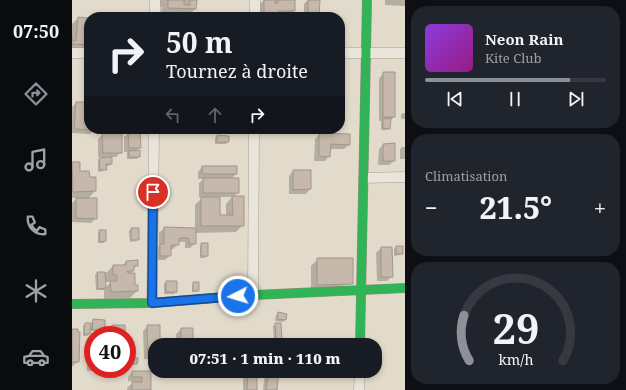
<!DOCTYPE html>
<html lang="fr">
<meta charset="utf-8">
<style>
:root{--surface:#171b24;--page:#20242c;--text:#f1f3f6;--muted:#9ea1a6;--line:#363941;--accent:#8c9099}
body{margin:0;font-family:"Noto Serif",serif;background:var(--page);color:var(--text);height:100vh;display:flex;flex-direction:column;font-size:15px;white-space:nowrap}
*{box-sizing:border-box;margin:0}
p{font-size:13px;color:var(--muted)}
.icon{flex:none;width:22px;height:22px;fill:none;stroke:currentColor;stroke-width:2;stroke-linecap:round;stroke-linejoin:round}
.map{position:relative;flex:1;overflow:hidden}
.sheet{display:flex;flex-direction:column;gap:6px;padding:6px;background:#0d0f14;width:221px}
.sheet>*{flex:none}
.banner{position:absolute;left:12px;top:12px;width:261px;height:122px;border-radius:16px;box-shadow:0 2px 6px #0003;background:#171b24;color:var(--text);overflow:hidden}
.speed{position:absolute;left:12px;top:326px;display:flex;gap:8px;font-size:20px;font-weight:700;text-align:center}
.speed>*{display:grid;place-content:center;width:52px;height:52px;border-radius:50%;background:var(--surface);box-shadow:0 2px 6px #0003;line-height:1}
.speed .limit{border:6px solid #d22;background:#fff;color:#111}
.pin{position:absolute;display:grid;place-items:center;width:34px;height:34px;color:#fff;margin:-17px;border:2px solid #fff;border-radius:50%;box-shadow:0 1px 4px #0007}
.me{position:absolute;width:44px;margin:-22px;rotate:265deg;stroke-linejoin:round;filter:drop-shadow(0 0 3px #0008)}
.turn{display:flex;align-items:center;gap:14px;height:84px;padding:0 16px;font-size:18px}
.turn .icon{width:52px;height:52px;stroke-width:2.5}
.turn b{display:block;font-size:28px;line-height:34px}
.lanes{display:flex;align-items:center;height:38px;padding:0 16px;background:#0003;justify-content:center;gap:20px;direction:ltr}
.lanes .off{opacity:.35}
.big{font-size:30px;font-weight:800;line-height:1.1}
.sheet .widget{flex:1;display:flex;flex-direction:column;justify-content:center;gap:6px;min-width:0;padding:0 14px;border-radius:16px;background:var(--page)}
.sheet .dial{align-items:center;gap:0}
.dial svg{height:104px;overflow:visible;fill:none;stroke:var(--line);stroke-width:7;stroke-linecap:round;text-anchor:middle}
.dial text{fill:var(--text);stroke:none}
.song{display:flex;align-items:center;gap:12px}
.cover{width:48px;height:48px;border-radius:6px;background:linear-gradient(135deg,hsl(270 70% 55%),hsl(310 70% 35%))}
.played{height:4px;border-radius:2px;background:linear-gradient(90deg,var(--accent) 80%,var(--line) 80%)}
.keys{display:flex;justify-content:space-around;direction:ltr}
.heat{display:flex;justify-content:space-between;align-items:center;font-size:22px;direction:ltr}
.trip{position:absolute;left:76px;top:338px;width:234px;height:40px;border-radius:16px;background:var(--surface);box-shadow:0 2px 6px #0003;font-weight:800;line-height:40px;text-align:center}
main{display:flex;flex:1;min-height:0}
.tabs{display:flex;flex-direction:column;width:72px;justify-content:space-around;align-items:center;background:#090b0e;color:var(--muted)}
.tabs .icon{width:28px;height:28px}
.tabs .on{color:var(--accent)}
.tabs b{font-size:18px;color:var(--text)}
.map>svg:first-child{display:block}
</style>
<main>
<nav class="tabs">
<b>07:50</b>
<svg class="icon on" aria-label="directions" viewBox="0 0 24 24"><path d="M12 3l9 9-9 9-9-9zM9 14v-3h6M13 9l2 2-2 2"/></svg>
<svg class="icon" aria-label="music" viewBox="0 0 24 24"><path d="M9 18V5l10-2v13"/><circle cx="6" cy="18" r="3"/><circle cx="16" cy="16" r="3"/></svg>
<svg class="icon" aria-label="phone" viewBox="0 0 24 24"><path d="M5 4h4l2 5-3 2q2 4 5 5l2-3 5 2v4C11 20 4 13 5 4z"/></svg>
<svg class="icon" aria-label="climate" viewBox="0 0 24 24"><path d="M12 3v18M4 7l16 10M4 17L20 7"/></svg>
<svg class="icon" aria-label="car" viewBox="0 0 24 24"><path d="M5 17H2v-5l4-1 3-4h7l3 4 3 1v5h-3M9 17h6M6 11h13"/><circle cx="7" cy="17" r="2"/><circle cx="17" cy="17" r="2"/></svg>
</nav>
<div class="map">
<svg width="333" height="390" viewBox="0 0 333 390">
<rect width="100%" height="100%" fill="#e2daca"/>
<path fill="#0003" fill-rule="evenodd" d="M85,0H124L123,9L115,17H91L93,14H89L90,7H85Z
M192,0H222V11L215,17H185V7Z
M236,0H247L246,17H232V4Z
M313,0H333V6L313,5Z
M6,18L14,24H17V53L0,51V24Z
M312,73L322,117L318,121L317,128L315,130H309V121H307V78Z
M4,103H17V129H23L18,134L0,133V107Z
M331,113H333V119H329V115Z
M142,129H159L157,132L142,130Z
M225,129H239L235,133H225Z
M57,133L68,147L64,151L67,156L65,159H55V152H52V137Z
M31,134L49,152L44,157H39V164L37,166H33L34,169L31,171L26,172V161L30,157H26V139Z
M248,134L277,145L272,149H258L257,156L253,161H242L243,139Z
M145,136L156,142L154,144H143V138Z
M311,145L322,161L317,165H306L307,149Z
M330,147H333V159H328V149Z
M0,163H7V172L17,179L23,178V191L16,199L24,218L19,223L0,222ZM0,198H5L0,203Z
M130,167L164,174L159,179L166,192L162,197L171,225L164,232L123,233V243L118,248H113V242H106V244L101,249H98V255L93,260H84V250L87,246V233L92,228L123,229V205L131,197H127V183L132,179H126V172ZM147,197H160L154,204V216H147Z
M221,171L238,189L234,194H217V176Z
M59,229L66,239L64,241L58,242L57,231Z
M28,231L33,241L31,243H26V233Z
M130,244L135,256L132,258H128V246Z
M324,247L330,253L328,255L322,256V249Z
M309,248L320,276L315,281H305L304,253Z
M246,259L280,284L239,291V266Z
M54,262L65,265L58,274L65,291L58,298L32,299V290H24L23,275L25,273L32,275L41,266H50ZM33,282H39L33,288Z
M94,282L104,292L102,294H92V284Z
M122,283L126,290L124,292H120V285Z
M206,313L213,320L211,322L203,321L204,315Z
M21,320L32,329L30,331H18L17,334L15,336H11V326L13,324H19Z
M204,324L209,339L207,342H202L201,326Z
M40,326L52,334L38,335V328Z
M76,326L87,345H83L82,359H72L71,331Z
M109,329H120V345H104V334Z
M0,330L6,361L0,367Z
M55,350H59V355L57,358L55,357Z
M20,358L21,369H36L33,371H15V363Z
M58,359L64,363L62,365H56V361Z
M171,371H184V390H171Z
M193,371H206L204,390H191Z
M60,372H78V390H55V388L62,382L56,381V377Z"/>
<path fill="#c6b8ab" stroke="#a2968a" d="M94,0H112V5H118V0H125L124,9L96,8V0Z
M192,0H203V3H206V0H223V11H206V17H192Z
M236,0H248L247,17L236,16Z
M6,17L16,18L15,23H17V45L0,44V37V40L4,41Z
M311,72H323V117H311Z
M4,102H17V129L24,130L2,129Z
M319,118L318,129L311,128V119Z
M68,131L69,148H57L56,132Z
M30,133H50V153H31Z
M247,133L278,134V145L259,144L258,157L247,156Z
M145,135L157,136V142H145Z
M323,143V161H311V144Z
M68,150V157H57V151Z
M40,157V164H34L35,170H28L27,158Z
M0,162H8V171H17L18,177H24V191L1,192Z
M130,166H165V174H130Z
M221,170H239V189L221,190Z
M131,178H167V193H131Z
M160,196H172V226H129V197H148V215H161Z
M4,198H25V219L4,218Z
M92,227L124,228V244H117V238H107V245H99V256H88V244H92Z
M59,228H67V240H59Z
M27,230H34V241L28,242Z
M129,243H136V256H129Z
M324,246H331V254H324Z
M309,247H320L321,277H309Z
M245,258H281V284L245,285Z
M66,260V266H62V271H55L56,273H63V285H66V291L39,292L38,281H45V275H41V265H54V261Z
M25,272H33L34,288L26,289Z
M94,281H105V292H94Z
M121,282H127V291H121Z
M206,312L215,314L214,320L205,319Z
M21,319L33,320V330H20Z
M13,323H19L18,334H12Z
M203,323H209L210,340H204Z
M40,325H53V335L40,334Z
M75,325H88V345H83V355H76Z
M109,328H121V345H109Z
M0,329H6V332H8L7,362H0Z
M192,340V345H176V341Z
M58,358H66L65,364H58Z
M60,371H79V390H60V382H70V377H60Z
M176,371H185V390H175Z
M197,371H207L205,390H194Z"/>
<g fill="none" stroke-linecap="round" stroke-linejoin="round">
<g stroke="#a79f94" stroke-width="11">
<path id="street" d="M83,17V0
M183,17V0
M0,53H17
M268,53H333
M292,178L333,177
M181,295L182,129
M80,303L82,129
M287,390L288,371"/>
</g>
<g stroke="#968f84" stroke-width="10">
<path id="fast" d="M0,304L80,303L181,295L333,288
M288,345L295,0"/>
</g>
<use href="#street" stroke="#eae5db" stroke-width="10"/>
<use href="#fast" stroke="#30b455" stroke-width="9"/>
</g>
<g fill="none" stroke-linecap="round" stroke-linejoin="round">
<g stroke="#114b97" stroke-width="10">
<path id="route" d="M81,192L80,303L166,296"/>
</g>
<use href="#route" stroke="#1a73e8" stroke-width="7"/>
</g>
</svg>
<div class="speed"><div class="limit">40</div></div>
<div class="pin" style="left:81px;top:192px;background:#d93025"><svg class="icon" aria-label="arrive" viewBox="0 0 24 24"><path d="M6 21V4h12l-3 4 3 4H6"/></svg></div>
<svg class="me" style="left:166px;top:296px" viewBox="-20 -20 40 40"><circle r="17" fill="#1a73e8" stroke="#fff" stroke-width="3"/><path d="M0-11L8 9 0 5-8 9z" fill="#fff"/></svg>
<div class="trip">07:51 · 1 min · 110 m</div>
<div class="banner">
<div class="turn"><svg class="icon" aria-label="right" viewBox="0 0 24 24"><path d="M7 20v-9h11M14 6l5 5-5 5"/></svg><div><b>50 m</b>Tournez à droite</div></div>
<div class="lanes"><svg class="icon off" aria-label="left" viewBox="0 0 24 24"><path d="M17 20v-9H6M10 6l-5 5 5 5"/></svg><svg class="icon off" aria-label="ahead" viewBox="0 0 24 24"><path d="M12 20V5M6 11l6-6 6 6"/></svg><svg class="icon" aria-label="right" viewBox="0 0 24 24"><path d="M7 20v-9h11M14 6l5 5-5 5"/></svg></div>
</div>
</div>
<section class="sheet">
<div class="widget">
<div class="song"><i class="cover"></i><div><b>Neon Rain</b><p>Kite Club</p></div></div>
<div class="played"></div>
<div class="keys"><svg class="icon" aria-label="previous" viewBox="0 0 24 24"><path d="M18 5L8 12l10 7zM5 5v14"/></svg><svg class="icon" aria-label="pause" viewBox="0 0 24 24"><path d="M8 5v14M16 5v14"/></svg><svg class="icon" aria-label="next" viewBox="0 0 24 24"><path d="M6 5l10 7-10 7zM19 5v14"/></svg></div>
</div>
<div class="widget"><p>Climatisation</p>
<div class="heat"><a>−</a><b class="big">21.5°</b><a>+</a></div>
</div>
<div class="widget dial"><svg viewBox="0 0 100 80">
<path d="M14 69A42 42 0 1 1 86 69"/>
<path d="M14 69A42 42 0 0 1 10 34" stroke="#8c9099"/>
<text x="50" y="56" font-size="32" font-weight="700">29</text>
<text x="50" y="72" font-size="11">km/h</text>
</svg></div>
</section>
</main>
